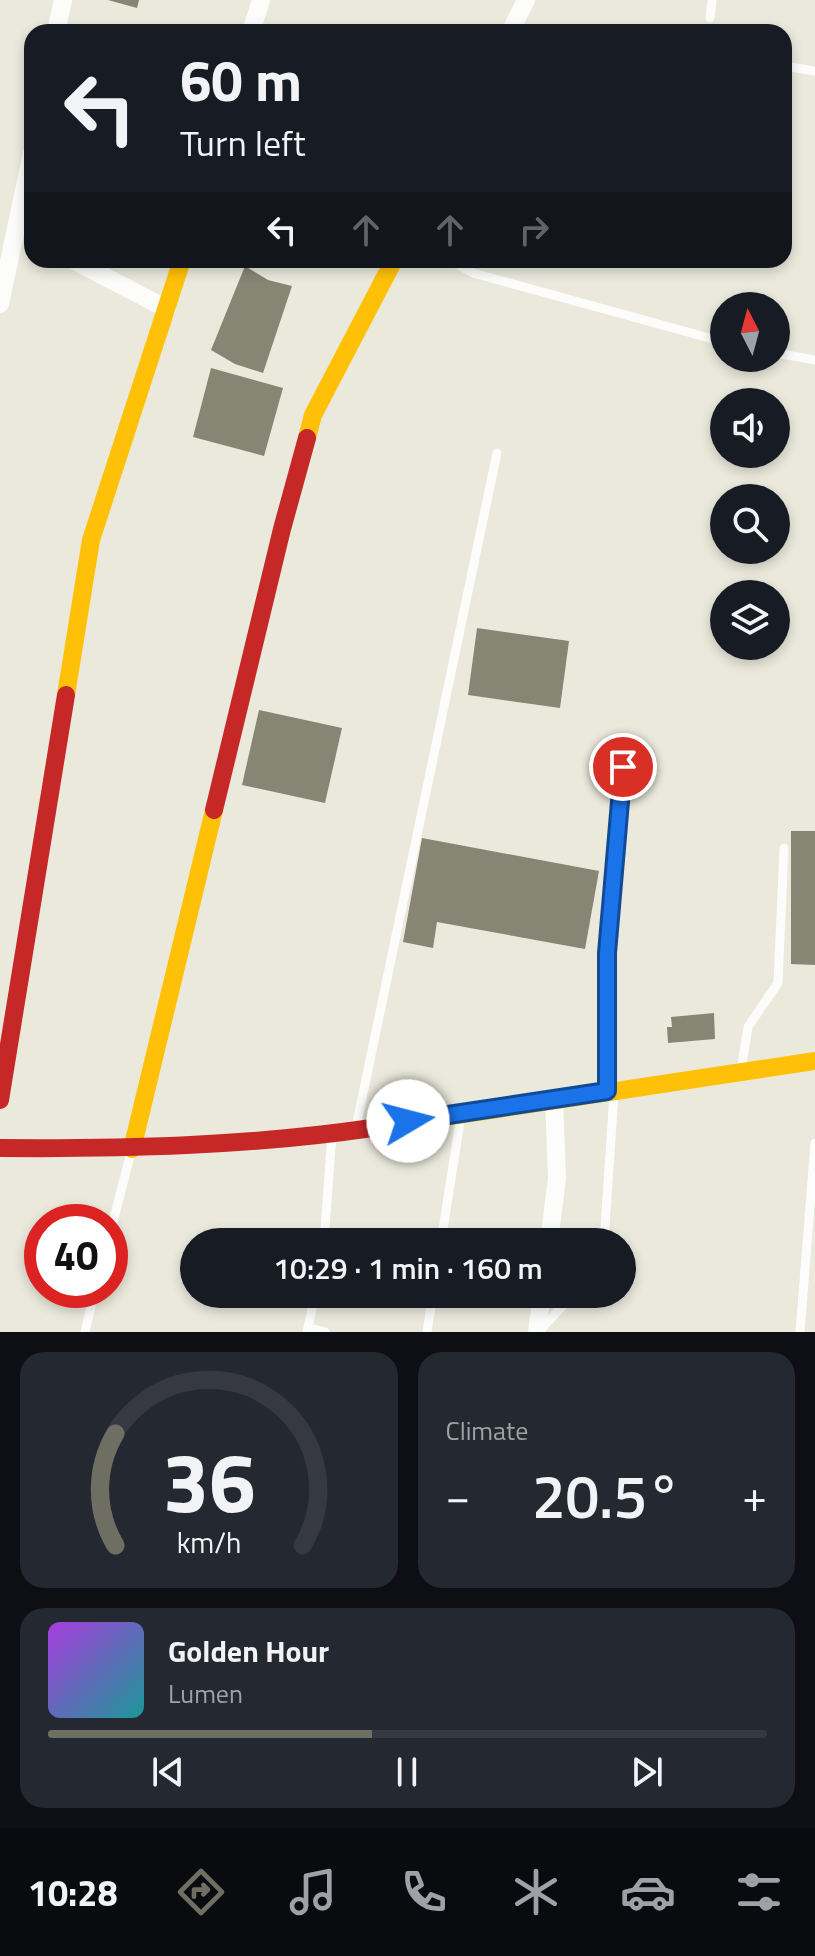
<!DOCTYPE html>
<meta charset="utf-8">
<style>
:root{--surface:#171b24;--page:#242831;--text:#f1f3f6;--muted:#9ea1a6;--line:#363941;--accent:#6e6e63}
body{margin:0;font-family:"Titillium Web",sans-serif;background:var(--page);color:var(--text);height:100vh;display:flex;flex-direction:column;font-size:30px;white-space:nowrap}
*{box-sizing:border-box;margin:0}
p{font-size:26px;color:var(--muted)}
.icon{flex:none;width:44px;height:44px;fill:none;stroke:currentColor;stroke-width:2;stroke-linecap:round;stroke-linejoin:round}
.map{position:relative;height:1332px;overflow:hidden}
.panel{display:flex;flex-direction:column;gap:20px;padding:20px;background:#0d0f14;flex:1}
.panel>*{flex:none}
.top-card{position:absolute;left:24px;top:24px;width:768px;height:244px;border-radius:24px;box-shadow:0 4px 12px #0003;background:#171b24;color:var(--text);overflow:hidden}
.needle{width:52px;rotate:354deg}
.tools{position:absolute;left:710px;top:292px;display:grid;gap:16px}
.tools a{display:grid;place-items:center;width:80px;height:80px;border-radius:50%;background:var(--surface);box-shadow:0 4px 12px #0003;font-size:40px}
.speed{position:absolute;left:24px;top:1204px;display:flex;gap:16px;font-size:40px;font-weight:700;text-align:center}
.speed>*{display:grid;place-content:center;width:104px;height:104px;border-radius:50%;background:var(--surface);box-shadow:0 4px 12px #0003;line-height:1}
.speed .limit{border:12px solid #d22;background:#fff;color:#111}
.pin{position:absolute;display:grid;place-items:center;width:68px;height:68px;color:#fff;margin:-34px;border:4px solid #fff;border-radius:50%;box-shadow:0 2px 8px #0007}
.me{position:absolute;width:88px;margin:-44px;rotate:82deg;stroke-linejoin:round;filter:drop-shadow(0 0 6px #0008)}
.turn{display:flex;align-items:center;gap:28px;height:168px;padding:0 24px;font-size:36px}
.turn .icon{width:104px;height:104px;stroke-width:2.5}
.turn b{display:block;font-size:56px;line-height:68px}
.lanes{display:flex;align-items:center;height:76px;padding:0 24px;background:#0003;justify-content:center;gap:40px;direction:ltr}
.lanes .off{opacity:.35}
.big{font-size:60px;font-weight:600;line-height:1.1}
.panel .card{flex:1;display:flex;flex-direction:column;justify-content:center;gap:12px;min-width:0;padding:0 28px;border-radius:24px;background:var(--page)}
.panel .dial{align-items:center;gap:0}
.dial svg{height:208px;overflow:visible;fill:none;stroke:var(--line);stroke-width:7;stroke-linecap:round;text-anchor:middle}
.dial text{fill:var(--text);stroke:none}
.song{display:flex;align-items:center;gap:24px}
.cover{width:96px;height:96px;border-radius:12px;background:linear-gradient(135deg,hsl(280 70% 55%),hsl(180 70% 35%))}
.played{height:8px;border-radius:4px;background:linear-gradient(90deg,var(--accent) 45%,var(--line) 45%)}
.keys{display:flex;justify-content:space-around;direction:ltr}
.heat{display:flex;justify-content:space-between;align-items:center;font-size:44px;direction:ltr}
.panel .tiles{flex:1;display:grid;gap:20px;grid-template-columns:1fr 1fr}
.card:last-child{grid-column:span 2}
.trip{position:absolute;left:180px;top:1228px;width:456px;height:80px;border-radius:40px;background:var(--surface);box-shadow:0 4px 12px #0003;font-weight:600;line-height:80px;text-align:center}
.tabs{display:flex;height:128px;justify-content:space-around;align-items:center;background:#090b0e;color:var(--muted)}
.tabs .icon{width:56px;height:56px}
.tabs .on{color:var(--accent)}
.tabs b{font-size:36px;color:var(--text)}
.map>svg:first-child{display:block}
</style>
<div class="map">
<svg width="815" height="1332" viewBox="0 0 815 1332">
<rect width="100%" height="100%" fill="#eae9dc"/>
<path fill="#878574" d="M108,0H139L137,8Z
M245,266L268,280L292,286L263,373L235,364L211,350Z
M211,368L283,388L264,456L193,437Z
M477,628L569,641L560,708L468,695Z
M259,710L342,728L325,803L242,785Z
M791,831H815V965L791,964Z
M422,838L599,871L585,949L437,922L433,948L403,942Z
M714,1013L715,1039L668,1043L667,1027H672L671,1017Z"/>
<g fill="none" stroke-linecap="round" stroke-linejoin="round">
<path stroke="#fcfcfa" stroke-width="9" d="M710,18L712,0
M784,66L815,71
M450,260L473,273L724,342
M776,353L815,360
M741,1070L748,1027L778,983L784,848
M607,1091V953L623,767
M356,1127L497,453
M110,1234L131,1152
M324,1242L332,1134
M441,1242L461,1115
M604,1242L614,1094
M308,1328L325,1332
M540,1330L574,1294
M85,1332L95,1290
M307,1332L315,1294
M427,1332L433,1294
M800,1332L815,1143"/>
<path stroke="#fcfcfa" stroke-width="18" d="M56,32L63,0
M251,32L261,0
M510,32L526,0
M73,260L167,309
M0,304L32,153
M549,1242L557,1178L554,1099
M537,1332L542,1294"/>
<path stroke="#ffc107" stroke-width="18" d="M307,438L313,415L394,260
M66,695L91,540L182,260
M372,1128L815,1061
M132,1149L214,810"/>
<path stroke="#c62828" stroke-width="18" d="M214,810L282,529L307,438
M0,1100L66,695
M0,1148C124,1149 249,1146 372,1128"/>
</g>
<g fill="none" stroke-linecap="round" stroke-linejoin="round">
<g stroke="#114b97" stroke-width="20">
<path id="route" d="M408,1121L607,1091V953L623,767"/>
</g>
<use href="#route" stroke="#1a73e8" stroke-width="14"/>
</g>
</svg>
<div class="tools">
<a><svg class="needle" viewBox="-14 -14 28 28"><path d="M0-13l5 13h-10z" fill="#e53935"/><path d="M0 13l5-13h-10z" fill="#9ea1a6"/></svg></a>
<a><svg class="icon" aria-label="sound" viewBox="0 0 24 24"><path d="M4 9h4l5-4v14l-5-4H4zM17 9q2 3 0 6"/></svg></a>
<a><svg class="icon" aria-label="search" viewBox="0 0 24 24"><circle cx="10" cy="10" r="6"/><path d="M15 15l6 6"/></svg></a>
<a><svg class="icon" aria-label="layers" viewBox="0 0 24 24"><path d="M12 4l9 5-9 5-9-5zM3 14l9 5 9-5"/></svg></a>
</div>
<div class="speed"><div class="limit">40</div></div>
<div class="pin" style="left:623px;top:767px;background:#d93025"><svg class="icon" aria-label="arrive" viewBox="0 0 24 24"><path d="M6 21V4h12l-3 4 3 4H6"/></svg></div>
<svg class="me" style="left:408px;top:1121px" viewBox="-20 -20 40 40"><circle r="19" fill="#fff"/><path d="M0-13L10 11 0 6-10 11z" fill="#1a73e8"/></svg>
<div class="trip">10:29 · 1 min · 160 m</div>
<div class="top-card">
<div class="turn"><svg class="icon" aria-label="left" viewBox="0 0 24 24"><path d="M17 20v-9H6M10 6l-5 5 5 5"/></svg><div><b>60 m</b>Turn left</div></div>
<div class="lanes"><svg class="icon" aria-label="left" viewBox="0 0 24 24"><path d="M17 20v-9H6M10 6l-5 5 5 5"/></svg><svg class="icon off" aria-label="ahead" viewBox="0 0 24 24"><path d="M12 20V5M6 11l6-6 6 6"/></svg><svg class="icon off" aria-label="ahead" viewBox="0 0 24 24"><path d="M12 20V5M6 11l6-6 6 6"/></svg><svg class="icon off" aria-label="right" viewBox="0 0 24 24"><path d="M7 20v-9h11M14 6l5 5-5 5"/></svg></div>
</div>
</div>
<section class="panel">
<div class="tiles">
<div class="card dial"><svg viewBox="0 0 100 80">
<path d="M14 69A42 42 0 1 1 86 69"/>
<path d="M14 69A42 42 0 0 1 14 26" stroke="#6e6e63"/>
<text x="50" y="56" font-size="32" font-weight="700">36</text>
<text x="50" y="72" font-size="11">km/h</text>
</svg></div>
<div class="card"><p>Climate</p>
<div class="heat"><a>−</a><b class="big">20.5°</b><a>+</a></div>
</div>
<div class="card">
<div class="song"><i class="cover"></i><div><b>Golden Hour</b><p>Lumen</p></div></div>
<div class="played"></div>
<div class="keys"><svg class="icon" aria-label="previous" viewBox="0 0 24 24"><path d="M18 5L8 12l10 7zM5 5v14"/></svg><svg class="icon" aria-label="pause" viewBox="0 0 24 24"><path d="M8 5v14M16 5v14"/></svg><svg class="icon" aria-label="next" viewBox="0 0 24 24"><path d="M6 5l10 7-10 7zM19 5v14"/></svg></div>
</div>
</div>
</section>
<nav class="tabs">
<b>10:28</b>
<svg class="icon on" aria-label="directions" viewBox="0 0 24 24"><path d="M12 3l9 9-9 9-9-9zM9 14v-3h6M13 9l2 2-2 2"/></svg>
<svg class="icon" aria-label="music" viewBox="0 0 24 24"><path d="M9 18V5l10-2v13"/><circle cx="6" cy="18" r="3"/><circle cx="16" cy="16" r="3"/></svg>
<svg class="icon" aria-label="phone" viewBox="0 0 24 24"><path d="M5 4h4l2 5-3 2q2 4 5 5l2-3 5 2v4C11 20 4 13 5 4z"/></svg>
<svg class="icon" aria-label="climate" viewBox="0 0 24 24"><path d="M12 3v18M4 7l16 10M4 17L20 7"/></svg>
<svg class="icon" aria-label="car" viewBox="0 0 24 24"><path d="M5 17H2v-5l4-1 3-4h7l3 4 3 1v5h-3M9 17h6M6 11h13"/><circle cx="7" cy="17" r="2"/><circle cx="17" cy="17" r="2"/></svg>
<svg class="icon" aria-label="filters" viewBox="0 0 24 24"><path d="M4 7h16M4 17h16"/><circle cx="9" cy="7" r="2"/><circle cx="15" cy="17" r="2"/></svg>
</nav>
